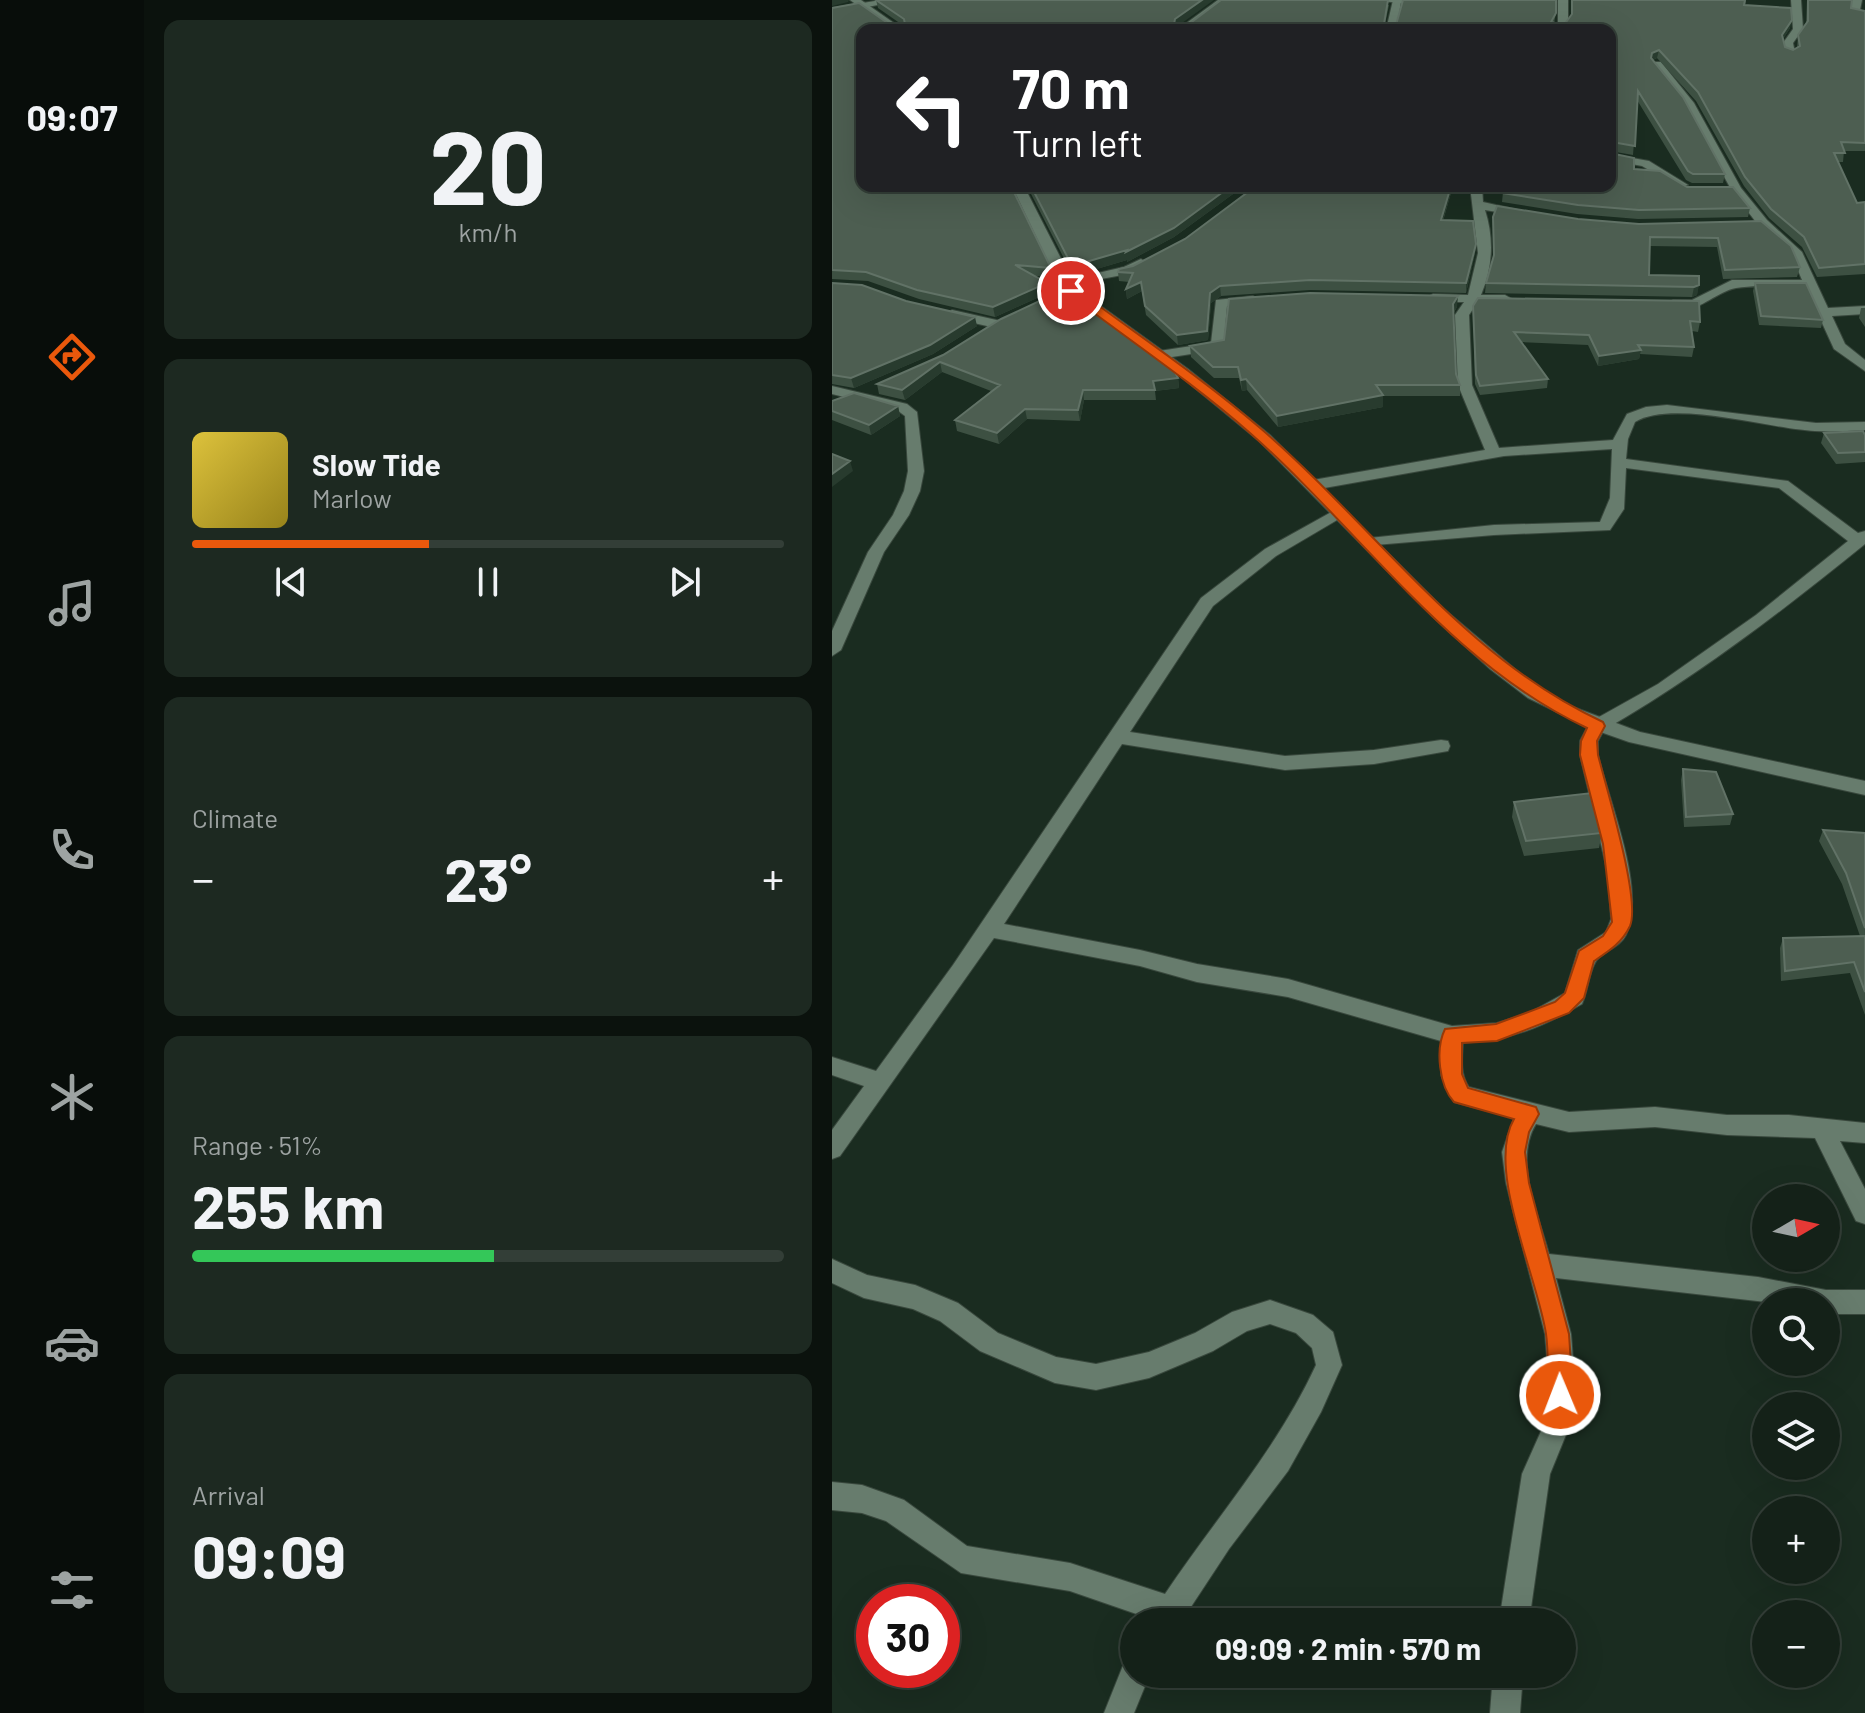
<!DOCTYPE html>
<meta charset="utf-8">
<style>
:root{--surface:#142118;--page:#1d2921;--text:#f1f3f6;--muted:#9da3a2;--line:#333e37;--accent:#ea580c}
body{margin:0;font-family:Barlow,sans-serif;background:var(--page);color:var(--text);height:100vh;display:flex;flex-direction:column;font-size:30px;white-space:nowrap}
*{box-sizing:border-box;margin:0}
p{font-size:26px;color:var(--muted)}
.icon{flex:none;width:44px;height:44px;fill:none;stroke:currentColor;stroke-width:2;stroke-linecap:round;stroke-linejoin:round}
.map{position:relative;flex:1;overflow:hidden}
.drawer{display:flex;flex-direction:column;gap:20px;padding:20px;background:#0b120d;width:688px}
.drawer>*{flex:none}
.guide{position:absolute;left:24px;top:24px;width:760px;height:168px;border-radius:16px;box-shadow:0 8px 32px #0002,0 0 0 2px var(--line);background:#202124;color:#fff;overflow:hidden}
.needle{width:52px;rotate:81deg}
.controls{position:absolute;left:920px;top:1184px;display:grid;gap:16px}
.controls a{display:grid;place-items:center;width:88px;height:88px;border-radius:50%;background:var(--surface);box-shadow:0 8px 32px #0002,0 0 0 2px var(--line);font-size:40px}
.speed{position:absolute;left:24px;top:1584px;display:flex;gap:16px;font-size:40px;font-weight:700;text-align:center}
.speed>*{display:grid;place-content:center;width:104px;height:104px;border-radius:50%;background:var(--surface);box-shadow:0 8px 32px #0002,0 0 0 2px var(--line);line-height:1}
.speed .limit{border:12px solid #d22;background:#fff;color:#111}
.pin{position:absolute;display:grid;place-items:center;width:68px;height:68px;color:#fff;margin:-34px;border:4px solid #fff;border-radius:50%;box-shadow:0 2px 8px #0007}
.me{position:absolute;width:88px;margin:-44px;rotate:359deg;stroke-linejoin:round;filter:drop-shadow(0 0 6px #0008)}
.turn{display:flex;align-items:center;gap:28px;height:168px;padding:0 24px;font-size:36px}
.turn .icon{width:104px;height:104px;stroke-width:2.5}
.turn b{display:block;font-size:56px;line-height:68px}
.big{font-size:60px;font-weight:700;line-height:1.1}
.drawer .card{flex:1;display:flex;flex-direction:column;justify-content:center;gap:12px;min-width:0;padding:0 28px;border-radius:16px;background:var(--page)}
.drawer .dial{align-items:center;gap:0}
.dial b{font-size:104px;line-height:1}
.song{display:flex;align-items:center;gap:24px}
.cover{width:96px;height:96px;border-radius:12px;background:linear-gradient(135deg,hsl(50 70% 55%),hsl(50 70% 35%))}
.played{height:8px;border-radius:4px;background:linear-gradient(90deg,var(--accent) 40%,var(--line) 40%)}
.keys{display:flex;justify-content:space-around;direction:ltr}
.heat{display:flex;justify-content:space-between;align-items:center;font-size:44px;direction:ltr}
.charge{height:12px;border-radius:6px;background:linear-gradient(90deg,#34c759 51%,var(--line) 0)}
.trip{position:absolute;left:288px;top:1608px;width:456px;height:80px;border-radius:40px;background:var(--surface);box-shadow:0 8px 32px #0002,0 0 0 2px var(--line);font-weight:700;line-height:80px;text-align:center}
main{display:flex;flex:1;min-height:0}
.tabs{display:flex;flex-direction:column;width:144px;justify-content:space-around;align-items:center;background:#080d0a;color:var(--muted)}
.tabs .icon{width:56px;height:56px}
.tabs .current{color:var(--accent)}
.tabs b{font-size:36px;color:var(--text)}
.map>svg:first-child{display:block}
</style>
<main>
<nav class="tabs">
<b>09:07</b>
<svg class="icon current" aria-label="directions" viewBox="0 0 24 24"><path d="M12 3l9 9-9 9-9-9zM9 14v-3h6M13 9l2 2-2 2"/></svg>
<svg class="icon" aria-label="music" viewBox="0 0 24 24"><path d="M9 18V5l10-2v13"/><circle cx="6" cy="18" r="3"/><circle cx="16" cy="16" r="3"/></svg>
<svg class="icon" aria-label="phone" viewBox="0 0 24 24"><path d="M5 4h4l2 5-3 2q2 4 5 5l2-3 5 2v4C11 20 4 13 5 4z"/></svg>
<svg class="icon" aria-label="climate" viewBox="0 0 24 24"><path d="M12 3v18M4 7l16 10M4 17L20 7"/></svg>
<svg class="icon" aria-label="car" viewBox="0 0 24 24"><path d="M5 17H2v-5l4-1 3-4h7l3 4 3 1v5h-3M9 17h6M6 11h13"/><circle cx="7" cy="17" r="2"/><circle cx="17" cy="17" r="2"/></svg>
<svg class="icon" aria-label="filters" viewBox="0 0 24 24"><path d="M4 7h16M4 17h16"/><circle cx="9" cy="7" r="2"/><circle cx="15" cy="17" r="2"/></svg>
</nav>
<section class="drawer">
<div class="card dial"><b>20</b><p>km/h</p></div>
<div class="card">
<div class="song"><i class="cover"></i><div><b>Slow Tide</b><p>Marlow</p></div></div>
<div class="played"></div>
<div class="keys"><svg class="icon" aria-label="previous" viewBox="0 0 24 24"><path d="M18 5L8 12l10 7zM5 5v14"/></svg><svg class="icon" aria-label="pause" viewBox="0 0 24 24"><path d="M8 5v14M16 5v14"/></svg><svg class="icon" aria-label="next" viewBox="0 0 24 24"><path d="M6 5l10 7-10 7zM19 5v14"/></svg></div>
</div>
<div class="card"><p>Climate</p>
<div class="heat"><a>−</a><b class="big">23°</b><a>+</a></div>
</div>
<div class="card"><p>Range · 51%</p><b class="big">255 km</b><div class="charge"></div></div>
<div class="card"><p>Arrival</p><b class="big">09:09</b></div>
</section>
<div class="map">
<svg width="1033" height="1713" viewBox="0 0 1033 1713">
<rect width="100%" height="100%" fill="#1a2c20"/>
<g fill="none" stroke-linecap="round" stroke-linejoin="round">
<g stroke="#39483d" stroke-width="2">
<path id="minor" d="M49,0H71L0,14V8Z
M561,0L569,2L564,30H554Z
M726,0H736V22L731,30H721L726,22Z
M959,0H969L971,29L961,43L963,53L958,56L953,53L951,43L961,29Z
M1020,0H1030L1028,10L1033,12V18L1020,14Z
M821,62H829L862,103L909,188L935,220L970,252L996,308L1033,306V314L1000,316L1013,344L1033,360V371L1002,349L974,288C952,288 926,284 904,288C881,292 859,322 834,304L841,300H860L900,280H970L959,254L927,226L900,191L852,104L821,66Z
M778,154L817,161L856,185L846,187L810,166L778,160Z
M638,186H650L651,202L695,212L689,216L653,210C662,238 661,267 649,295H673L680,299L673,303H645L637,315L640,385L667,448L781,440L795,414L814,407L835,405L984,423L1033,422V430C1016,431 999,432 983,431C938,429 841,399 803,422L796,439L794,459L956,481L1026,533L1033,531V544C949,612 866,676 772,730L766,741V755C777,802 815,890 794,935C787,949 769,951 763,963C756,976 756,991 750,1004C709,1028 679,1040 631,1043C630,1058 628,1075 637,1087L737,1112L823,1107L895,1115H957L1033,1123V1143L1008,1141L1033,1189V1224L1024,1221L983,1138L895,1135L823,1127L737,1132L704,1124C681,1161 707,1216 717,1254L926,1277L994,1290H1033V1314H994V1302H934L724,1278L739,1334L742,1371L740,1420L718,1474L697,1622H667L690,1474L714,1420L716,1371L713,1334L674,1183L670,1152L682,1118L622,1102L609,1075V1041L456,997L365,982L308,966L162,938L8,1156L0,1159V1130L32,1086L0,1075V1057L44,1071L121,965L369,598L433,549L503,510L509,508L517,513L444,556L381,606L298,732L453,756L542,750L609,740L616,741L618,746L616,751L542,764L453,770L290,744L172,924L308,950L365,964L456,979L620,1026L665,1023L697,1013L733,993L746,950L774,932L779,919L776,874L748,755V741L758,722L826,684L924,615L1016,541L947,488L794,468L792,509L778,530L662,535L531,546L529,543L537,538L662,525L768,522L778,498L780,449L672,456L481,490L473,485L481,480L653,450L626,385L623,315L632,302H601L594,298L601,294L636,295L646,253Z
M309,259L315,263L301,273L232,286L226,282L292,267Z
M421,296L428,300L426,303L395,306L391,349L327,359L320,355L327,351L379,343L384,300Z
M120,310L169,321L171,324L164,328L115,317L113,314Z
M0,386L75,404L85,412L92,471L88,491L77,515L52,552L9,650L0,656V631L36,552L61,515L72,491L76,471L73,416L65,410L0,394Z
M0,1259L35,1275L83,1285L126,1303L166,1333L224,1357L264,1364L317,1352L363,1333L400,1312L438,1300L481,1315L501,1332L510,1365L489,1412L456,1471L397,1549L349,1622H317L319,1619L238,1591L129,1573L54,1521L30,1513L0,1510V1482L30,1485L72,1500L135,1546L238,1563L333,1594C384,1518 446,1448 484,1365L480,1348L464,1333L438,1324L415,1331L381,1351L317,1378L264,1390L223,1383L148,1351L108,1321L81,1309L32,1298L0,1283Z
M302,1659V1674H318L302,1713H272L292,1663Z
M661,1674H691L688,1713H658Z"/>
</g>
<g stroke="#39483d" stroke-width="2">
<path id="tertiary" d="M18,0H29L72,30H60Z
M386,0H397L356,30H345Z
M538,0H639L601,6Z
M180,186H192L244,288L356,369L438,435L612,609L696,680L736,705L808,732L1033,781V795L797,742L760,729L696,698L658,669L600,616L427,441L347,375L234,294L226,282Z"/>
</g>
<use href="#minor" fill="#677c6d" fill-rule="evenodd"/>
<use href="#tertiary" fill="#677c6d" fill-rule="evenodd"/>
</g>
<path fill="#3d5042" d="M44,0L357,24L557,5L553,24L564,25L724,13L722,23L732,25L739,15V0H914L913,6L958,28L951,39L953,47L961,50L965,48L966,35L974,23L975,0H1020L1019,8L1033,11V151H1012L1011,162H1006L1025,203L1033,202V274L985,277L970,247L937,218L912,186L864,101L825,58L821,60L893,174L891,183H860L854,180L805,100L801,155L778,151V30H30L219,268L220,277L202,276L215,283L216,293L163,317L87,299L36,281L0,279V8L57,24H69L46,8Z
M802,169L918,208L916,217L806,219L745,214L670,202L671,192L653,190L651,186H778Z
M195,186H412L342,237L295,262V260L241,276Z
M424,186H636L635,188L621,186L611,221L644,244L643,253L634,293L478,290L389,296L379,303L376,340L346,345L314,315L310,291L295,299L294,289L297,282L287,281L286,272L301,266L353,239Z
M661,217L746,219L807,224L929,221L968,267L965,277L891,279L885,247L817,246V275L867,276L865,295L860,297L653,293L654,283L661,258Z
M0,283L145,326L101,354L22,388L0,384Z
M923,283L991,320L989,328L927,325L921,291Z
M641,306L868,322L866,332L860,331L862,347L860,357L808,354L807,359L766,366L756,345L689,342L716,379L715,388L648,395L643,384Z
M625,307L621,314L624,374L628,385V396H551V407L446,427L415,390L410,391L407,378H382L359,357L358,346Z
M1029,308H1033V327L1027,318Z
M111,355L346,378L347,388L323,391L324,400H252L248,421L195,419L167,444L125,431L123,420L159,391L110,372L73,400L47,394L45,384Z
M0,401L66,406L68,416L39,435L0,420Z
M992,433L1033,435V462L1004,464L989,443Z
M851,769L901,814L898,825L852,827L849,780Z
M682,802L770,833L767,848L692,856L680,817Z
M991,830L1033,833V1015L1018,973L949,981L948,948L951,938L1028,936L1010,884L987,841Z"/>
<path fill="#283b2e" d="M0,0H17L16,2L0,6Z
M370,0H382L343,28V30V19Z
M960,20L958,28L948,44L950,35Z
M827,50L825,58L818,61L820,53Z
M399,186H412L342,237L295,262V260L241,276L240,266L295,250Z
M619,186H621L608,230L609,220Z
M644,244L643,253L634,293V283Z
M309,282L310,291L295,299L294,289Z
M215,283L216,293L163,317L161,307Z
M867,285L865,295L860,297L862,287Z
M388,286L389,296L379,303L376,340L346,345L345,335L378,293Z
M626,296L625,307L620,315L621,304Z
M143,317L145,326L101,354L22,388L19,378Z
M809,350L807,359L766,366L767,356Z
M108,362L110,372L73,400L70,390Z
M346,378L347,388L323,391L321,381Z
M414,379L415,390L410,391L409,380Z
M251,390L252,400L248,421L246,410Z
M551,395V407L446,427L445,416Z
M66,406L68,416L39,435L37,425Z
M193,409L195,419L167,444L165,433Z
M18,461L21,471L0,487V474Z"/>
<path fill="#4d5e51" stroke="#617266" stroke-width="2" d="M44,0H370L343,19L342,24H357L389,0H556L552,24L564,25L571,0H724V13L719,22L732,25L740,14V0H913L912,5L959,8L960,20L950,35L953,47L961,50L968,46L966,35L976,21V0H1020L1019,8L1033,11V143L1009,142L1013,153H1002L1025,203L1033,202V264L987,268L972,237L939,209L913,177L866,92L827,50L820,53L819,58L851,97L893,174H861L856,171L806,91L803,146L780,142L778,144V30H30V186H179L219,268L183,265L215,283L161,307L85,290L34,272L0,270V8L27,3L57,24H73L72,19Z
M778,153L802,158V169L828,171L855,187H901L918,208L807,210L746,205L670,193L673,186H778Z
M199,186H399L342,228L294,252L295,250L240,266Z
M424,186H619L609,220L641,221L644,244L634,283L478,280L388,286L378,293L375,331L345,335L313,306L309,282L294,289L301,273L286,272L287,269L301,266L353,239Z
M665,206L746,219L807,224L929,221L959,246L968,267L893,270L886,238L818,237L817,275L867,276V285L862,287L654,283L662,255L661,217Z
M0,283L30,285L74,301L143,317L98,345L19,378L0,375Z
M923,283H974L991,320L929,316Z
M229,291L339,364L346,378L321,381L323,390H251L246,410L193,409L165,433L123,420L168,385L108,362L70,390L45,384L111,355L169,319Z
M478,293L626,296L621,304L624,374L628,385H544L551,395L445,416L414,379L409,380L406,367H381L358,346L392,340L397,299Z
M646,298L867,301L868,322L858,321L862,347L806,345L809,350L767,356L757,335L682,332L716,379L648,386L644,375L641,306Z
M22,393L66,406L37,425L0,411V401Z
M1031,431L1033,435V452L1006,453L992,433Z
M0,454L18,461L0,474Z
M851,769L884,772L901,814L854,817Z
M760,793L770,833L694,841L682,802Z
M991,830L1033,833V928L1014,873Z
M1033,936V992L1022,962L953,971L951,938Z"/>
<path fill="#ea580c" stroke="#983908" stroke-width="2" d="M235,288H243C304,334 369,377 427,427C542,525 630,657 771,722L773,726L765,741L766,755C774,787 809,900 798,926C790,943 777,951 762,961L752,998L737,1013L665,1041L630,1043V1074L636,1088L704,1107L707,1114L697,1132L693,1152L697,1183L737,1334L741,1395L737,1404L728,1407L720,1404L716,1395C715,1375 717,1354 714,1334C706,1278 653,1168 682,1119L622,1102C607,1086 603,1049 613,1029L664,1024L723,1002L733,993L747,951L771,936L780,922L771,844L748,755L749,741L755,728C618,664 530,532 418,433C361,383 296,339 235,293Z"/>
</svg>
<div class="controls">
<a><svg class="needle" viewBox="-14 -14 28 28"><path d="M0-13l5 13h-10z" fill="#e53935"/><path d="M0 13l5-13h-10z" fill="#9da3a2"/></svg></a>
<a><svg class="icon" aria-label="search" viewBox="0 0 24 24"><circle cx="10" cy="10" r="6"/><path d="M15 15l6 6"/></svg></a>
<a><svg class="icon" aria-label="layers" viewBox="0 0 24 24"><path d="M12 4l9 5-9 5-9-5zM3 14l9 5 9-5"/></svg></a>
<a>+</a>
<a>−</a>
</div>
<div class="speed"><div class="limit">30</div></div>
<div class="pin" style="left:239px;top:291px;background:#d93025"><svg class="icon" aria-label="arrive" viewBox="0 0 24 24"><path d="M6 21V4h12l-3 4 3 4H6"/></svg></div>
<svg class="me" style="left:728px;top:1395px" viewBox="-20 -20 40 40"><circle r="17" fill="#ea580c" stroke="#fff" stroke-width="3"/><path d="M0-11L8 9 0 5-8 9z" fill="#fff"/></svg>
<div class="trip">09:09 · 2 min · 570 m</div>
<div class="guide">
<div class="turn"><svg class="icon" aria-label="left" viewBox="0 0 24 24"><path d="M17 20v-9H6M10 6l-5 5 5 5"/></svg><div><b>70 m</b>Turn left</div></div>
</div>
</div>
</main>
